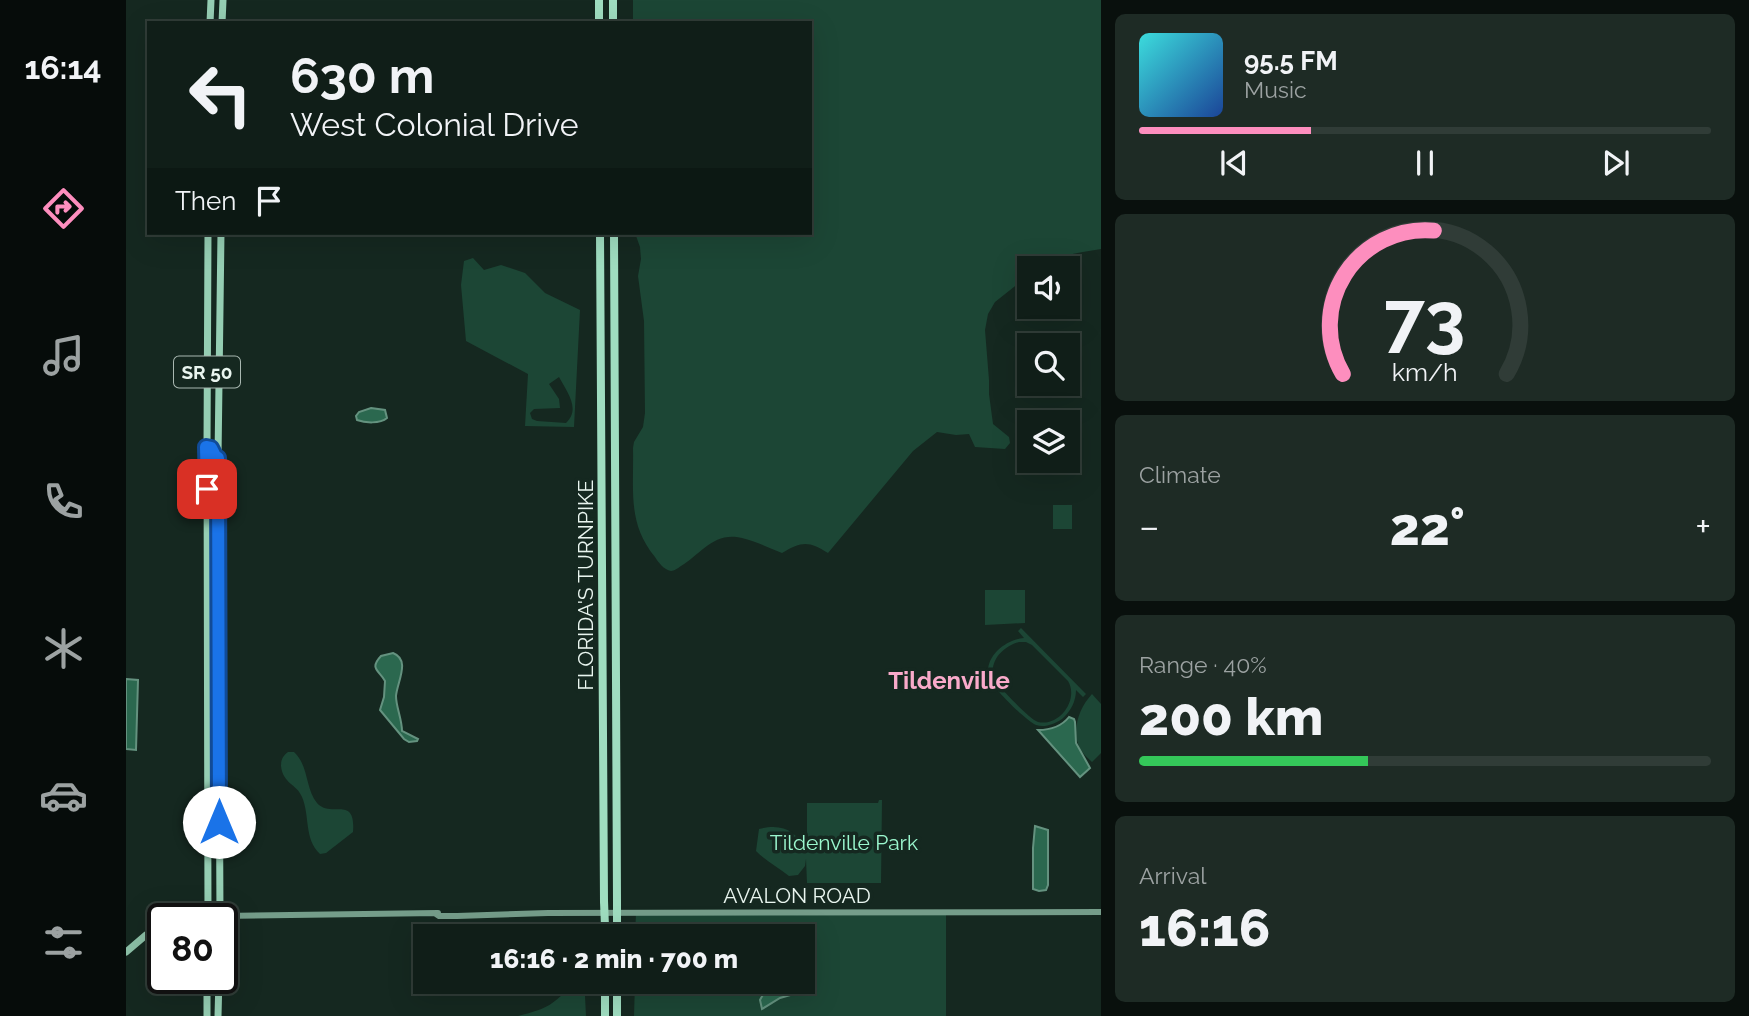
<!DOCTYPE html>
<meta charset="utf-8">
<style>
:root{--surface:#101e18;--page:#1e2b25;--text:#f1f3f6;--muted:#9ca2a2;--line:#303c37;--accent:#fd8ebe}
body{margin:0;font-family:Raleway,sans-serif;background:var(--page);color:var(--text);height:100vh;display:flex;flex-direction:column;font-size:26px;white-space:nowrap}
*{box-sizing:border-box;margin:0}
p{font-size:23px;color:var(--muted)}
.icon{flex:none;width:38px;height:38px;fill:none;stroke:currentColor;stroke-width:2;stroke-linecap:round;stroke-linejoin:round}
.map{position:relative;flex:1;overflow:hidden}
.sheet{display:flex;flex-direction:column;gap:14px;padding:14px;background:#09100d;width:648px}
.sheet>*{flex:none}
.guide{position:absolute;left:21px;top:21px;width:665px;height:214px;border-radius:0px;box-shadow:0 7px 28px #0002,0 0 0 2px var(--line);background:#101e18;color:var(--text);overflow:hidden}
.controls{position:absolute;left:891px;top:256px;display:grid;gap:14px}
.controls a{display:grid;place-items:center;width:63px;height:63px;border-radius:0px;background:var(--surface);box-shadow:0 7px 28px #0002,0 0 0 2px var(--line);font-size:35px}
.speed{position:absolute;left:21px;top:903px;display:flex;gap:14px;font-size:35px;font-weight:700;text-align:center}
.speed>*{display:grid;place-content:center;width:91px;height:91px;border-radius:50%;background:var(--surface);box-shadow:0 7px 28px #0002,0 0 0 2px var(--line);line-height:1}
.speed .limit{border:4px solid #111;border-radius:10px;background:#fff;color:#111}
.pin{position:absolute;display:grid;place-items:center;width:60px;height:60px;color:#fff;margin:-30px;border-radius:14px;box-shadow:0 4px 10px #0006}
.me{position:absolute;width:77px;margin:-38px;rotate:0deg;stroke-linejoin:round;filter:drop-shadow(0 0 5px #0008)}
.turn{display:flex;align-items:center;gap:24px;height:147px;padding:0 28px;font-size:32px}
.turn .icon{width:91px;height:91px;stroke-width:2.5}
.turn b{display:block;font-size:49px;line-height:60px}
.then{display:flex;align-items:center;height:66px;padding:0 28px;background:#0003;gap:14px;font-size:26px}
.big{font-size:52px;font-weight:800;line-height:1.1}
.sheet .card{flex:1;display:flex;flex-direction:column;justify-content:center;gap:10px;min-width:0;padding:0 24px;border-radius:10px;background:var(--page)}
.sheet .dial{align-items:center;gap:0}
.dial svg{height:182px;overflow:visible;fill:none;stroke:var(--line);stroke-width:7;stroke-linecap:round;text-anchor:middle}
.dial text{fill:var(--text);stroke:none}
.song{display:flex;align-items:center;gap:21px}
.cover{width:84px;height:84px;border-radius:10px;background:linear-gradient(135deg,hsl(180 70% 55%),hsl(220 70% 35%))}
.played{height:7px;border-radius:4px;background:linear-gradient(90deg,var(--accent) 30%,var(--line) 30%)}
.keys{display:flex;justify-content:space-around;direction:ltr}
.heat{display:flex;justify-content:space-between;align-items:center;font-size:38px;direction:ltr}
.charge{height:10px;border-radius:5px;background:linear-gradient(90deg,#34c759 40%,var(--line) 0)}
.trip{position:absolute;left:287px;top:924px;width:402px;height:70px;border-radius:0px;background:var(--surface);box-shadow:0 7px 28px #0002,0 0 0 2px var(--line);font-weight:800;line-height:70px;text-align:center}
main{display:flex;flex:1;min-height:0}
.tab-bar{display:flex;flex-direction:column;width:126px;justify-content:space-around;align-items:center;background:#060c0a;color:var(--muted)}
.tab-bar .icon{width:49px;height:49px}
.tab-bar .selected{color:var(--accent)}
.tab-bar b{font-size:32px;color:var(--text)}
.map>svg:first-child{display:block}
</style>
<main>
<nav class="tab-bar">
<b>16:14</b>
<svg class="icon selected" aria-label="directions" viewBox="0 0 24 24"><path d="M12 3l9 9-9 9-9-9zM9 14v-3h6M13 9l2 2-2 2"/></svg>
<svg class="icon" aria-label="music" viewBox="0 0 24 24"><path d="M9 18V5l10-2v13"/><circle cx="6" cy="18" r="3"/><circle cx="16" cy="16" r="3"/></svg>
<svg class="icon" aria-label="phone" viewBox="0 0 24 24"><path d="M5 4h4l2 5-3 2q2 4 5 5l2-3 5 2v4C11 20 4 13 5 4z"/></svg>
<svg class="icon" aria-label="climate" viewBox="0 0 24 24"><path d="M12 3v18M4 7l16 10M4 17L20 7"/></svg>
<svg class="icon" aria-label="car" viewBox="0 0 24 24"><path d="M5 17H2v-5l4-1 3-4h7l3 4 3 1v5h-3M9 17h6M6 11h13"/><circle cx="7" cy="17" r="2"/><circle cx="17" cy="17" r="2"/></svg>
<svg class="icon" aria-label="filters" viewBox="0 0 24 24"><path d="M4 7h16M4 17h16"/><circle cx="9" cy="7" r="2"/><circle cx="15" cy="17" r="2"/></svg>
</nav>
<div class="map">
<svg width="976" height="1016" viewBox="0 0 976 1016">
<rect width="100%" height="100%" fill="#152820"/>
<path fill="#1c4635" fill-rule="evenodd" d="M507,0H975V249C962,251 948,253 935,257C924,260 915,268 903,268V275L869,302L862,314L859,330L863,380V394L867,424L883,437L884,443L879,449L849,447L843,434L830,435L811,432L787,451L702,553C683,541 676,541 656,553C643,548 629,541 616,538C588,531 575,554 555,566C552,568 548,571 545,571C538,570 532,562 529,557C501,523 508,490 507,448L508,442L517,427L519,413L518,321L512,276L515,259L514,247L509,233H684V23H507Z
M347,258L358,270L375,265L399,273L419,293L454,310L448,427L399,426L402,374L340,341L335,285L338,261ZM433,377C441,392 455,409 440,423L411,421L406,419L404,413L408,409L434,408L433,399L423,384Z
M927,505H946V529H927Z
M859,590H899V623L859,625Z
M895,628L960,694L957,697L950,690C950,701 945,711 936,719C928,724 919,728 910,725C901,722 866,687 863,678C857,657 880,639 898,638L892,631ZM893,642H900L906,645L942,681C953,699 934,727 912,722C903,719 879,692 871,684C859,665 875,647 893,642Z
M966,694L976,705L975,753L966,762C962,758 957,754 954,749C945,730 953,708 966,694Z
M162,752H168C183,766 179,788 191,803C205,819 230,794 227,832L200,853L194,854C178,839 184,816 176,797C171,784 157,784 155,766C155,759 157,756 162,752Z
M753,800H756L755,883H681L680,859L679,866L672,875L663,876C652,867 640,861 630,851L633,829C657,823 669,831 681,850V803H752Z
M820,912V1016H508L509,982H677V936H509L510,913Z
M449,982H453L458,989L459,996L460,1016H392C424,1008 426,1005 449,982Z"/>
<path fill="#2b684f" stroke="#64927f" stroke-width="2" d="M245,408L259,410L261,418C254,424 239,423 231,420L230,416L233,412Z
M267,653C285,660 271,682 270,696C270,707 276,719 276,731L292,739L291,741L283,742L278,739L254,710L258,697L259,681C253,670 243,669 255,656Z
M0,679L12,680L10,750L0,749Z
M943,717L948,719L949,722L950,743L964,768L954,777L912,730C925,730 935,727 943,717Z
M909,826L922,830V885L920,890L913,891L907,889V848Z
M645,982H666L669,986L668,994L654,998L636,1009L634,1000L639,991L644,987Z"/>
<g fill="none" stroke-linecap="round" stroke-linejoin="round">
<path stroke="#759d8a" stroke-width="6" d="M310,914L313,916H331L422,913L976,912
M94,916L312,913"/>
<path stroke="#8bbfa6" stroke-width="7" d="M50,919L63,916H94
M0,952L20,935L37,924"/>
<path stroke="#95ceb3" stroke-width="7" d="M84,23L85,0
M96,23L97,0
M82,919L81,447L82,233
M94,919L92,458L95,233
M81,1016V978
M92,1016L93,978"/>
<path stroke="#9fddc0" stroke-width="8" d="M473,0V23
M487,0V23
M474,233L478,901
M488,233L491,902
M479,982V1016
M491,1016V982"/>
<path stroke="#9fddc0" stroke-width="8" d="M478,901L479,927
M491,902V926"/>
</g>
<g fill="none" stroke-linecap="round" stroke-linejoin="round">
<g stroke="#114b97" stroke-width="18">
<path id="route" d="M81,489L80,447L85,448L89,456L92,458L93,822"/>
</g>
<use href="#route" stroke="#1a73e8" stroke-width="12"/>
</g>
<g text-anchor="middle" dominant-baseline="central" stroke-width="7" stroke-linejoin="round" paint-order="stroke">
<rect fill="#152820" stroke="#a9b8b1" stroke-width="2" x="48" y="356.5" width="66" height="31" rx="5"/>
<g font-size="19" font-weight="bold" fill="#e9f5ef">
<text x="81" y="372">SR 50</text>
</g>
<g font-size="21" fill="#e9f5ef" stroke="#152820">
<text transform="translate(459 585) rotate(-90)">FLORIDA'S TURNPIKE</text>
<text x="671" y="895">AVALON ROAD</text>
</g>
<g font-size="21" fill="#9bf7ce" stroke="#152820">
<text x="718" y="842">Tildenville Park</text>
</g>
<g font-size="24" font-weight="bold" fill="#f9aaca" stroke="#152820">
<text x="823" y="680">Tildenville</text>
</g>
</g>
</svg>
<div class="controls">
<a><svg class="icon" aria-label="sound" viewBox="0 0 24 24"><path d="M4 9h4l5-4v14l-5-4H4zM17 9q2 3 0 6"/></svg></a>
<a><svg class="icon" aria-label="search" viewBox="0 0 24 24"><circle cx="10" cy="10" r="6"/><path d="M15 15l6 6"/></svg></a>
<a><svg class="icon" aria-label="layers" viewBox="0 0 24 24"><path d="M12 4l9 5-9 5-9-5zM3 14l9 5 9-5"/></svg></a>
</div>
<div class="speed"><div class="limit">80</div></div>
<div class="pin" style="left:81px;top:489px;background:#d93025"><svg class="icon" aria-label="arrive" viewBox="0 0 24 24"><path d="M6 21V4h12l-3 4 3 4H6"/></svg></div>
<svg class="me" style="left:93px;top:822px" viewBox="-20 -20 40 40"><circle r="19" fill="#fff"/><path d="M0-13L10 11 0 6-10 11z" fill="#1a73e8"/></svg>
<div class="trip">16:16 · 2 min · 700 m</div>
<div class="guide">
<div class="turn"><svg class="icon" aria-label="left" viewBox="0 0 24 24"><path d="M17 20v-9H6M10 6l-5 5 5 5"/></svg><div><b>630 m</b>West Colonial Drive</div></div>
<div class="then">Then<svg class="icon" aria-label="arrive" viewBox="0 0 24 24"><path d="M6 21V4h12l-3 4 3 4H6"/></svg></div>
</div>
</div>
<section class="sheet">
<div class="card">
<div class="song"><i class="cover"></i><div><b>95.5 FM</b><p>Music</p></div></div>
<div class="played"></div>
<div class="keys"><svg class="icon" aria-label="previous" viewBox="0 0 24 24"><path d="M18 5L8 12l10 7zM5 5v14"/></svg><svg class="icon" aria-label="pause" viewBox="0 0 24 24"><path d="M8 5v14M16 5v14"/></svg><svg class="icon" aria-label="next" viewBox="0 0 24 24"><path d="M6 5l10 7-10 7zM19 5v14"/></svg></div>
</div>
<div class="card dial"><svg viewBox="0 0 100 80">
<path d="M14 69A42 42 0 1 1 86 69"/>
<path d="M14 69A42 42 0 0 1 54 6" stroke="#fd8ebe"/>
<text x="50" y="56" font-size="32" font-weight="700">73</text>
<text x="50" y="72" font-size="11">km/h</text>
</svg></div>
<div class="card"><p>Climate</p>
<div class="heat"><a>−</a><b class="big">22°</b><a>+</a></div>
</div>
<div class="card"><p>Range · 40%</p><b class="big">200 km</b><div class="charge"></div></div>
<div class="card"><p>Arrival</p><b class="big">16:16</b></div>
</section>
</main>
